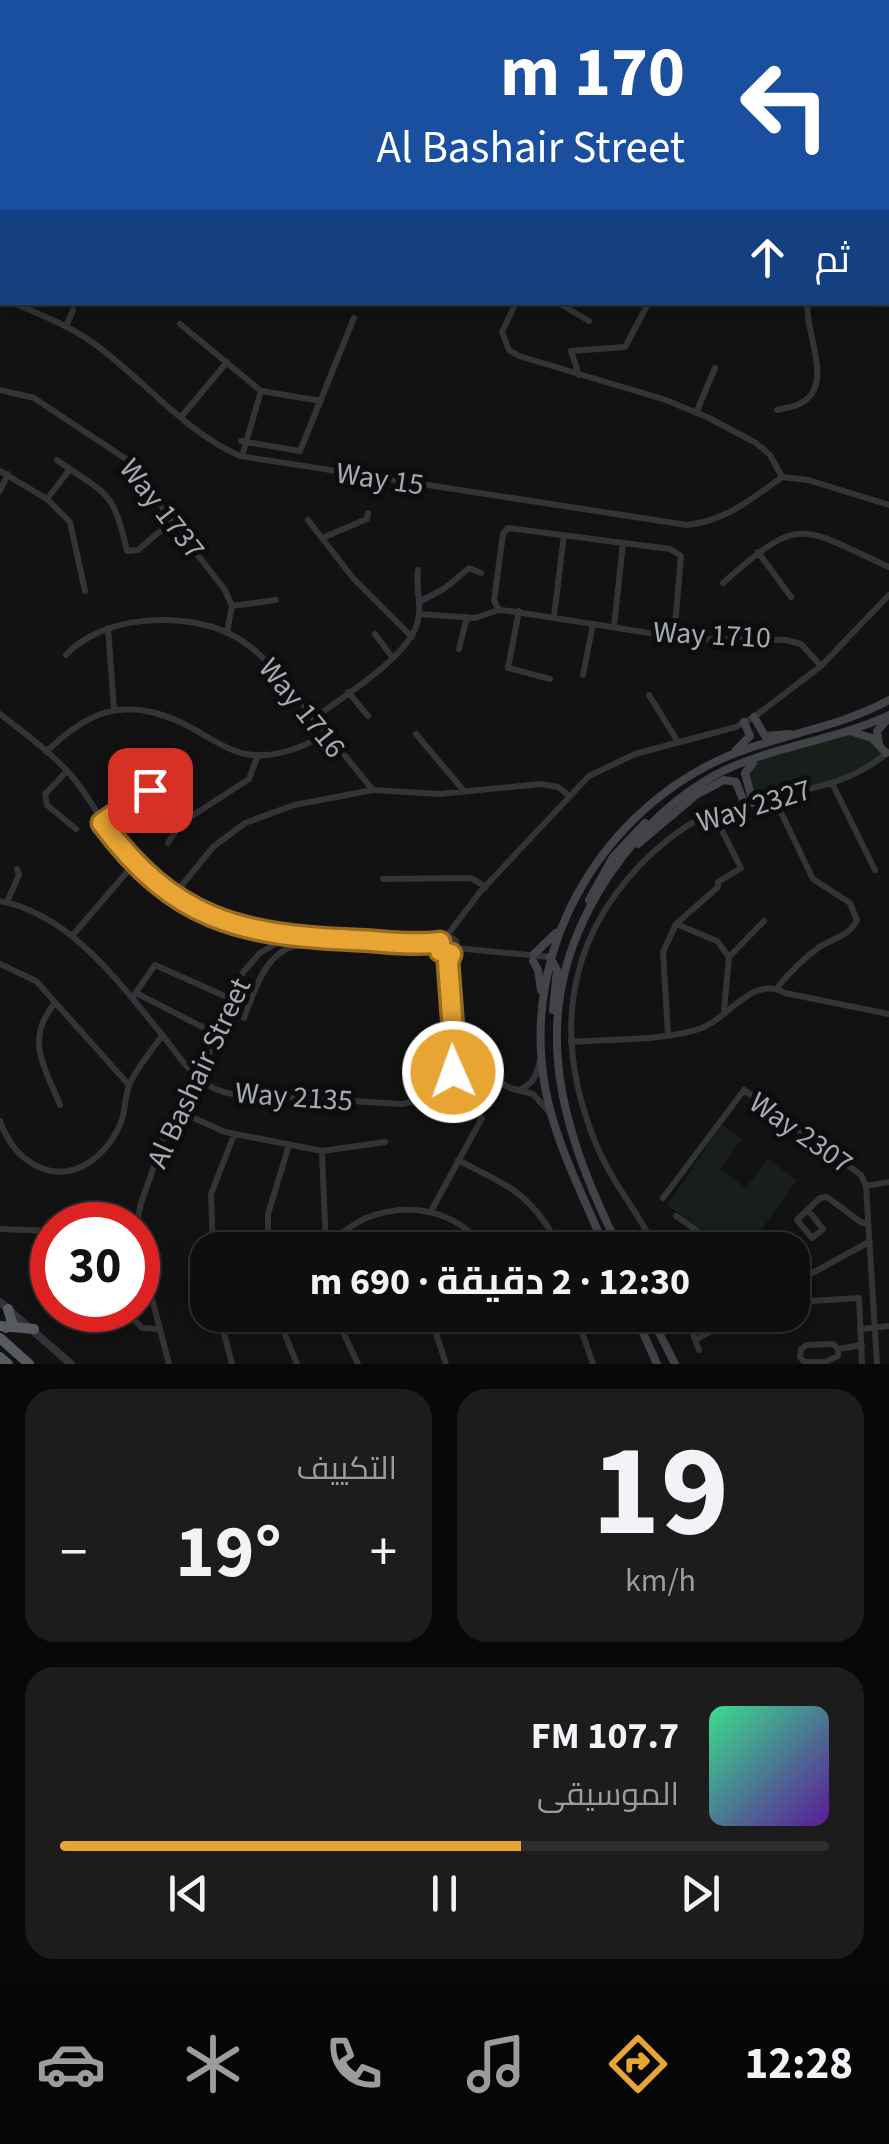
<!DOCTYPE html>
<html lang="ar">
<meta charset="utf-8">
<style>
:root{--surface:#0e0e0e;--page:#1c1c1c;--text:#f1f3f6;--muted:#9b9c9e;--line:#2e2e2e;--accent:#e9a534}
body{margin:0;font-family:"Source Sans 3",Cairo,sans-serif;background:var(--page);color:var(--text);direction:rtl;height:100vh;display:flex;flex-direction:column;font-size:38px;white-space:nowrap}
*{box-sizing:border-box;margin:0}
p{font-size:32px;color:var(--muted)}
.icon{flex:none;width:55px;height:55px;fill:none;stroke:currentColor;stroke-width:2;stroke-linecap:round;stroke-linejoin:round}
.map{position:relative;height:1364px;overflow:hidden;direction:ltr}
.side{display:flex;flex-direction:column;gap:25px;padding:25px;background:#080808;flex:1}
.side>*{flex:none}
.top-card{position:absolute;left:0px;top:0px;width:890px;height:305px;box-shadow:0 5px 25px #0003,0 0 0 2px var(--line);direction:rtl;background:#1a4fa0;color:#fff;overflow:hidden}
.speed{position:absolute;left:30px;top:1202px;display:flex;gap:20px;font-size:50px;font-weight:700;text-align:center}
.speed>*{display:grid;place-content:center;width:130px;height:130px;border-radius:50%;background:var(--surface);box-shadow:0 5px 25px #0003,0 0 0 2px var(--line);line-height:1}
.speed .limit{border:15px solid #d22;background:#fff;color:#111}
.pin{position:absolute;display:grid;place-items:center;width:85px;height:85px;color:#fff;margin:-42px;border-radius:20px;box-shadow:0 5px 15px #0006}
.me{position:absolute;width:110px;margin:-55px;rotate:358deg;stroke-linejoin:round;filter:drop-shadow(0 0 8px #0008)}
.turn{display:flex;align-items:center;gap:35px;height:210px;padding:0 40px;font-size:45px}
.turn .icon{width:130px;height:130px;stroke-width:2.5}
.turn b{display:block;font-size:70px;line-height:85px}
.then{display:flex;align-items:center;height:95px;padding:0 40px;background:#0003;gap:20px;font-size:38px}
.big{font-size:75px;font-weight:700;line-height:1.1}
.side .tile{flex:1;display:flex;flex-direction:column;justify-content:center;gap:15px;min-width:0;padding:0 35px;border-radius:30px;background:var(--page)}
.side .dial{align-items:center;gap:0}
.dial b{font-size:130px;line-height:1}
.song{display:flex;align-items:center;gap:30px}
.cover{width:120px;height:120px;border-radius:15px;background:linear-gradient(135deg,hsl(150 70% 55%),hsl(270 70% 35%))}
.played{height:10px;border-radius:5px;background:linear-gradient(90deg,var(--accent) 60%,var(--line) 60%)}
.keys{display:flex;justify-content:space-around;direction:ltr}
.heat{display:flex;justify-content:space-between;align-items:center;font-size:55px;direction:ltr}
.side .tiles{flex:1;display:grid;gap:25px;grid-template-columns:1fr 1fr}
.tile:last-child{grid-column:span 2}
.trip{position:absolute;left:190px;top:1232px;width:620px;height:100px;border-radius:30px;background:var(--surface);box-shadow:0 5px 25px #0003,0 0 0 2px var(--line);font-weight:700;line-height:100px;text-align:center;direction:rtl}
.menu{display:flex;height:160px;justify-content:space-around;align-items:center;background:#060606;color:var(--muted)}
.menu .icon{width:70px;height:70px}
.menu .current{color:var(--accent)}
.menu b{font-size:45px;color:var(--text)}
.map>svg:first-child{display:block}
</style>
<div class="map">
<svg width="889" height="1364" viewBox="0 0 889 1364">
<rect width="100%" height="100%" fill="#121213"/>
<path fill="#181e19" d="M850,732L866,736L885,753C853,785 795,792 753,802L749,794V766L769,755Z
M722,1125L742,1139L720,1169L746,1188L768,1159L797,1180L747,1250H730L667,1205Z"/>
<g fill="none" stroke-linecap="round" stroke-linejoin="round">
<path stroke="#333438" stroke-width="6" d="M888,49L889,50
M888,285L889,286
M0,297L2,299
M12,302C40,315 71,326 96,345C144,380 185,432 240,456L687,525C725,521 752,499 782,477
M516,302L502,332L509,350L519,356L666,400L709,418L756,443L770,455L782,477
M557,302L589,321
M180,324L261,391L321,401
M66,327L73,310
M579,375L571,351L625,347L649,302
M0,390L34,398L132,463L178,530L225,590L232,606L227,632
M777,410C785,408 795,407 801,403C836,385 803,330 808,302
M696,413L715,368
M182,416L227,362
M241,441L300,451L354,318
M242,456L261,391
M57,460C107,496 113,488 127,551L138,550L172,521
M0,471L47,499L70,522L85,591
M782,477L808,480L889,505
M0,491L8,474
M47,499L70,469
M308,520L353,578L412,637
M322,538L367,519L368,513
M758,552L791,597
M723,583C801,514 799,526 889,567
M421,601L445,588L469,568L481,573
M232,606L276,600
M499,610L494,601L503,534L508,528L670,549L681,556L674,637
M519,611L508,668L550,679
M419,614L475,618L499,610L510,611L687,639L786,640L801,644L821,666
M554,616L564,535
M614,627L623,543
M108,628L114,709
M375,634L392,657
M459,649L467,617
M66,655C102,615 184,611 230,634C247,642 260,655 274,668L372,789
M583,675L593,624
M348,692L368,716
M649,695L678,742
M0,714C24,733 50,751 70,774C91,798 104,827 123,851C163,903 229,927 292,936
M313,719C342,697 407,658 417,624C423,605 415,589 418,570
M416,734L464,791
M46,752C88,711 124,696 180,722C198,730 216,744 235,751C264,762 300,750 325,734
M67,771L45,794L47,805L76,829
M832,783L875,870
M774,798L813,879L850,903L857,920C849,937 832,938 818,948C803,959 789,973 777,988
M102,823L150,790L140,770L116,759
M168,843L181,823L249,779L258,755
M383,879L471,878L486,887
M174,895L213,847L245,823L294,805L373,790L439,794L541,784L558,787L568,795
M0,901C72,915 120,984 164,1037C184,1063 199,1089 233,1094L402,1104C464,1094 454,1058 451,1009C449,991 452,971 445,954
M7,902L19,875L17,869
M676,924L717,941L729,957L724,1010
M72,936L134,864
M446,937L480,892L589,776L635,754L736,727L754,717L821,666L889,595
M439 946a9 9 0 1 1 18 0a9 9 0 1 1-18 0Z
M456,948L550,957
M729,957L764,921
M0,964L36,981L129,1085
M136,993L216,1034
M132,998L155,965L229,998
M55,1003C24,1039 45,1067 60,1105
M244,1018C254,992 266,948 301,945C315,943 327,947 340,939
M668,1034L663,952L676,924L718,887V882L741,868L713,813
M571,1042C608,1039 671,1041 704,1027C730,1016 753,975 785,993L889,1014
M451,1079L466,1073H481L510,1088L533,1094L549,1112
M520,1089C535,1084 537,1072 541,1058
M176,1110L225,1132L322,1151L385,1142
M0,1121C7,1141 19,1158 39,1167C76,1184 111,1152 122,1119C126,1106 125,1092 131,1081C139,1065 152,1050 162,1036
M322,1151L326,1250
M458,1160C507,1186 527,1190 556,1240
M866,1186L889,1182
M663,1198L744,1090L861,1175L866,1186L877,1364
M808,1210L823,1229L812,1238L797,1220L820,1198L827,1197L862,1223L868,1222
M431,1211L482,1118
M676,1216L725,1250
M112,1225L138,1217
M0,1229L52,1231
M670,1241L674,1250
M326,1243C340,1236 352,1224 366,1218C409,1201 459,1210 484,1250
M213,1250L211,1194L234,1135
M268,1250V1214L289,1145
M657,1250C639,1213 612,1183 596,1144C554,1042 563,944 642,863C662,843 684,825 710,814C768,790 839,796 888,752
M796,1282L804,1301
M792,1284L869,1242
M795,1302L859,1298L862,1364
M125,1310L142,1328L158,1329
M219,1315L232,1364
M277,1315L297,1364
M335,1315L358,1364
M430,1315L446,1364
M576,1315L593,1364
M686,1315L699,1350
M703,1315L710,1332
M77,1325L95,1310
M861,1329L889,1326
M697,1339L740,1315
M838,1349V1356L825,1362H804L800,1357L801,1349L807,1345L833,1344L838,1349L862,1345
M169,1364L142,1260L138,1217L141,1203L169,1124L207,1059L230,995L244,971L260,953L277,943L298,937L440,943"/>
<path stroke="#333438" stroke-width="8" d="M676,2L680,0
M0,1302L71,1364"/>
<path stroke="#414348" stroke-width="8" d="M754,717L765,736L790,734
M849,731L872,738L886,753
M879,744L877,731L888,719
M736,750L750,736L744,722
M753,803L745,773L753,763
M638,844L696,795L724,780L736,782L745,805
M589,900L613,857L645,823
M534,954L556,933
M550,957L557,970L553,1010
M533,961L538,970L541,990
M606,1250C584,1197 555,1143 545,1087C521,953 596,819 717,761C772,735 835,730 889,700
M620,1250C555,1118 522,1002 612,871C640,831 674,797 717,774C771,746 834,741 889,715
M635,1315L657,1364
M650,1315L675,1364"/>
<path stroke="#575a60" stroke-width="10" d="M0,1326L34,1329
M6,1328L12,1322L8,1309
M0,1338L29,1364
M0,1357L8,1364"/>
</g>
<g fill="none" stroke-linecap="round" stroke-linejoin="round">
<g stroke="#976b22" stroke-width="25">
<path id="route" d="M150,790L102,823C174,920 239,935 355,940C383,941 412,946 440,942V951L451,954L448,962L455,1057L453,1072"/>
</g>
<use href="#route" stroke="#e9a534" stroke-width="18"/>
</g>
<g text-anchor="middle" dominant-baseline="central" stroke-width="10" stroke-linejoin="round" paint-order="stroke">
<g font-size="30" fill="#a4a9b3" stroke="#0d0d0e">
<text transform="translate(380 479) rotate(8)">Way 15</text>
<text transform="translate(162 509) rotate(52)">Way 1737</text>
<text transform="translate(712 635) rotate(3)">Way 1710</text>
<text transform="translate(302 708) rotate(51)">Way 1716</text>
<text transform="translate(754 806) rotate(-17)">Way 2327</text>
<text transform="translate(199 1073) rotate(-65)">Al Bashair Street</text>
<text transform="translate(294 1097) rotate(4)">Way 2135</text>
<text transform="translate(801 1133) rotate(35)">Way 2307</text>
</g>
</g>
</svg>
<div class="speed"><div class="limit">30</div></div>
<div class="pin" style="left:150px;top:790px;background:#d93025"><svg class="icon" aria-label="arrive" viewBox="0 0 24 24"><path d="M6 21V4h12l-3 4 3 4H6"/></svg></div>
<svg class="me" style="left:453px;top:1072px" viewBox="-20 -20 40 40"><circle r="17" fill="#e9a534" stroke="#fff" stroke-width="3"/><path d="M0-11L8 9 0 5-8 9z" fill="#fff"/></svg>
<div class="trip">12:30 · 2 دقيقة · 690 m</div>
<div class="top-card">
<div class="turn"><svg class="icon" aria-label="left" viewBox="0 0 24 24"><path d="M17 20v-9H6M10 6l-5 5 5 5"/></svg><div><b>170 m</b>Al Bashair Street</div></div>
<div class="then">ثم<svg class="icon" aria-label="ahead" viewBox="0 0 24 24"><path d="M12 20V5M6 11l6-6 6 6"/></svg></div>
</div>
</div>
<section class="side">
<div class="tiles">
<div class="tile dial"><b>19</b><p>km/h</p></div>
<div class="tile"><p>التكييف</p>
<div class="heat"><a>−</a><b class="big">19°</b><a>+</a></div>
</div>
<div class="tile">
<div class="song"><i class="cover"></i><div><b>107.7 FM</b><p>الموسيقى</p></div></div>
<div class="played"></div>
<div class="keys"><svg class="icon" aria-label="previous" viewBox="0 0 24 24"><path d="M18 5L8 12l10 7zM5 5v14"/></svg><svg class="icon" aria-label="pause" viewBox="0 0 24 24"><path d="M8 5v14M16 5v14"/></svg><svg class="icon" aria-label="next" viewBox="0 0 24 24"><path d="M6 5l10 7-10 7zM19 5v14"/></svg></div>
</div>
</div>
</section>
<nav class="menu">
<b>12:28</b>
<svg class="icon current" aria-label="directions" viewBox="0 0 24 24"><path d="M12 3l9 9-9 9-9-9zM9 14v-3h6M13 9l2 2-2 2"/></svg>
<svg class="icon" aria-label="music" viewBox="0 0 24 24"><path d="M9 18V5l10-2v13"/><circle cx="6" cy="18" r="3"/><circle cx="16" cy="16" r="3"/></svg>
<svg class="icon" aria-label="phone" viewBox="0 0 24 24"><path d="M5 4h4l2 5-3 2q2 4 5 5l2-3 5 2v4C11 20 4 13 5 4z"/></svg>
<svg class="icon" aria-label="climate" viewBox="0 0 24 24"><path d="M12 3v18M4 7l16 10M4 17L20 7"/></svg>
<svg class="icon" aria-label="car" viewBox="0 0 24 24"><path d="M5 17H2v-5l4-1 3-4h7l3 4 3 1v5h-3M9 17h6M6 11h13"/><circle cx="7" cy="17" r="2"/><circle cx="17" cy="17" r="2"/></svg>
</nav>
